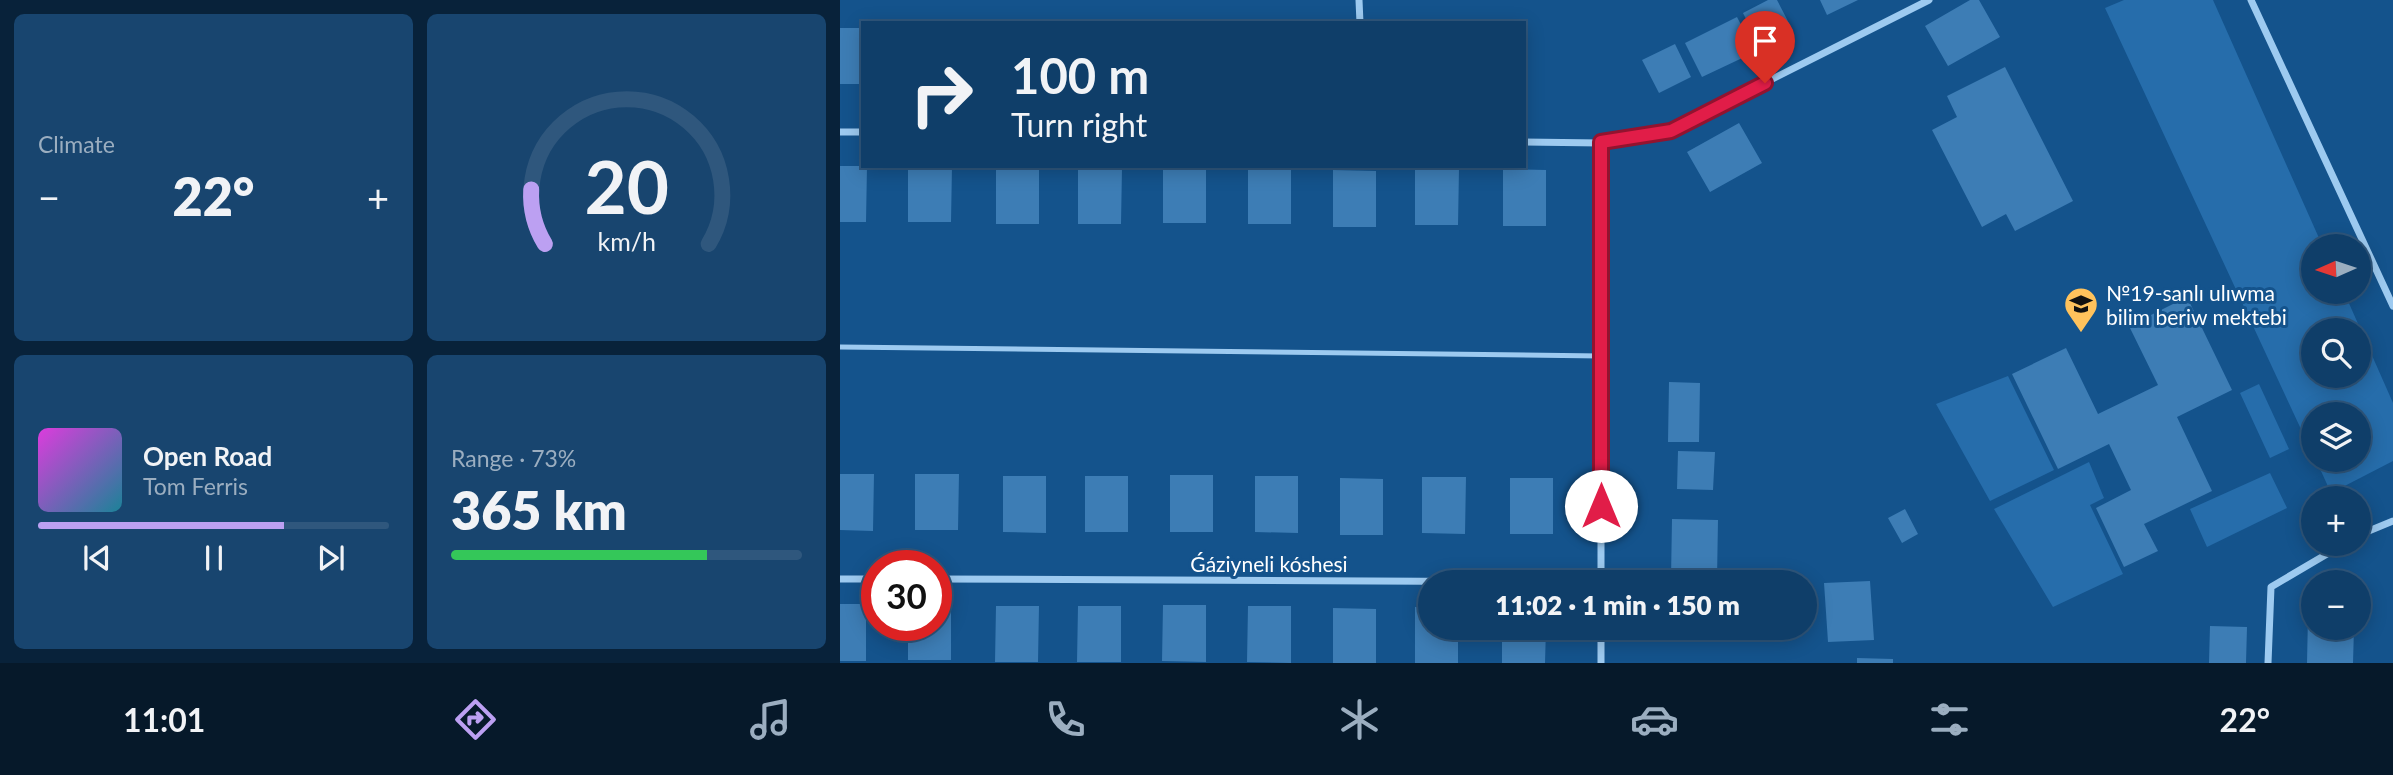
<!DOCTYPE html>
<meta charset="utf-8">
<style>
:root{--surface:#0f3e69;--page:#18456f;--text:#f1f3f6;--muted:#9baec0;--line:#2f577d;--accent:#bca0f2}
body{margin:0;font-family:Lato,sans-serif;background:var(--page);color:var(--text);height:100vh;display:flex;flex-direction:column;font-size:26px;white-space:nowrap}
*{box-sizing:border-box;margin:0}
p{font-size:23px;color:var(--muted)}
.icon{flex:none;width:38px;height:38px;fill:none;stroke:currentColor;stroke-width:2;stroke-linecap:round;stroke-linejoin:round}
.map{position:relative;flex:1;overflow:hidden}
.drawer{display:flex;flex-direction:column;gap:14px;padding:14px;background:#08223a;width:840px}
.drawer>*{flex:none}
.hud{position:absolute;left:21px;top:21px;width:665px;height:147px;border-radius:0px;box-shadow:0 4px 18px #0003,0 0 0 2px var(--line);background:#0f3e69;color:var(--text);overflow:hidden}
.needle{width:46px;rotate:267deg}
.buttons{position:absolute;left:1461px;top:234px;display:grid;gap:14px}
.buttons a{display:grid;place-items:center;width:70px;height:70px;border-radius:50%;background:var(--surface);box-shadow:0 4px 18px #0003,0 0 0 2px var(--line);font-size:35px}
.speed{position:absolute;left:21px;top:550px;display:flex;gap:14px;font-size:35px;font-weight:700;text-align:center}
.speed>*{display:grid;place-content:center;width:91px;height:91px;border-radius:50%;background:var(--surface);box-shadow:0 4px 18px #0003,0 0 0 2px var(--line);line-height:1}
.speed .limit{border:10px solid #d22;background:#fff;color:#111}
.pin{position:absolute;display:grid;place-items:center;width:60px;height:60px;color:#fff;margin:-72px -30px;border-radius:50% 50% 50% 0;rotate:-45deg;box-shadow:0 0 7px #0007}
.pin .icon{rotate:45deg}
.me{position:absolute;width:77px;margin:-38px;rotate:0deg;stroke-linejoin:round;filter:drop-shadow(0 0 5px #0008)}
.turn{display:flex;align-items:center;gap:24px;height:147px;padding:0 35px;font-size:32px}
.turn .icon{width:91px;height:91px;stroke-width:2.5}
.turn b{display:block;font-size:49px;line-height:60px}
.big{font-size:52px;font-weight:800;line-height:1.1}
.drawer .card{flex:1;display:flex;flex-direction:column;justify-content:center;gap:10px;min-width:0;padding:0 24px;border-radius:10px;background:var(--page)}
.drawer .dial{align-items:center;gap:0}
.dial svg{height:182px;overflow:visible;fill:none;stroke:var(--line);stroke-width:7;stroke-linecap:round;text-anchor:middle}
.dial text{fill:var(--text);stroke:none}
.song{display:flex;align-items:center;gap:21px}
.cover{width:84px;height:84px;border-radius:10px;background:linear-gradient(135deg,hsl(300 70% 55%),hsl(190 70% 35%))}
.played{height:7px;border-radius:4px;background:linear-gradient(90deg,var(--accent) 70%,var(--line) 70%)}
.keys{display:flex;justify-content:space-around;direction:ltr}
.heat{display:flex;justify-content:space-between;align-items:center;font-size:38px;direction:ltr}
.charge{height:10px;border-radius:5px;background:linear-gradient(90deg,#34c759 73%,var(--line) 0)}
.drawer .tiles{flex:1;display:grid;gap:14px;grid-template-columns:repeat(2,1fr)}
.trip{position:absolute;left:578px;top:570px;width:399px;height:70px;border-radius:35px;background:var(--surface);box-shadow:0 4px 18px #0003,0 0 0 2px var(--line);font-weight:800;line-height:70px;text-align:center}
.tabs{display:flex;height:112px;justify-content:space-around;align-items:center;background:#06192a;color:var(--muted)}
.tabs .icon{width:49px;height:49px}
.tabs .current{color:var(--accent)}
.tabs b{font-size:32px;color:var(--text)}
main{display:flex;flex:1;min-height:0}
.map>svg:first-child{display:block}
</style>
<main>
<section class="drawer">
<div class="tiles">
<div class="card"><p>Climate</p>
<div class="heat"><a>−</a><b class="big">22°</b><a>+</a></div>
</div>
<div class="card dial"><svg viewBox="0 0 100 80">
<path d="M14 69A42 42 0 1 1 86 69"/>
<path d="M14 69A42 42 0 0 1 8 45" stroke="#bca0f2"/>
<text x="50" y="56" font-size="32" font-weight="700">20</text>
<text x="50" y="72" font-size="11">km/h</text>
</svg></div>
<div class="card">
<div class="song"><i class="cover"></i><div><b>Open Road</b><p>Tom Ferris</p></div></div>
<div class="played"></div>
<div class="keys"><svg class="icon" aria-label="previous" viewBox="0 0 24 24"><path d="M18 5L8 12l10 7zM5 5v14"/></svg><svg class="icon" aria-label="pause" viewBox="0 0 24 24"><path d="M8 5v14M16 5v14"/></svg><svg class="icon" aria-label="next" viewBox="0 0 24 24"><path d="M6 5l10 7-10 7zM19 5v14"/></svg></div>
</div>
<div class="card"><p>Range · 73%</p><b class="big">365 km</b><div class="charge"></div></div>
</div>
</section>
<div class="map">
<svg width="1553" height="663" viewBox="0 0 1553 663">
<rect width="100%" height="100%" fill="#14538c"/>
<path fill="#266dab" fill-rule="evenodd" d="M1284,0H1373L1483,247H1474V292H1504L1553,403V461L1491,493L1476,460H1519V415H1474L1473,455L1265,8ZM1474,331H1519V376H1474Z
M1168,376L1214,470L1150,501L1096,404Z
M1419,384L1449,449L1430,458L1400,393Z
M1249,462L1264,498L1250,505L1283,574L1213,607L1154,509Z
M1430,473L1447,508L1367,547L1350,509Z"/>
<path fill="#3d7db5" d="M928,0H937L952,29L919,45L903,13Z
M980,0H1018L987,15Z
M1130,0H1139L1160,37L1108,66L1085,26Z
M897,17L915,52L862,77L845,43Z
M0,28H23V84H0Z
M835,44L851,77L819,93L802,60Z
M1165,67L1233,201L1175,231L1166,214L1142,227L1092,130L1117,117L1107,96Z
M899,123L922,163L870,192L847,152Z
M0,166H27L26,222H0Z
M68,166H112L111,222H68Z
M238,167L282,168L281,224H238Z
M323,167H366V223H323Z
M156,168H199V224H156Z
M408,168H451V224H408Z
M575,168L619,169L618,225H575Z
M663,169L706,170V226H663Z
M493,170L536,171V227H493Z
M1347,297L1392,390L1337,417L1372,491L1304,524L1318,551L1284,567L1256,508L1291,490L1269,444L1218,469L1172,374L1226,348L1258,414L1318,385L1289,326Z
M829,382L860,383L859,442H828Z
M838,451L875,452L873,490L837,489Z
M0,474H34L33,531L0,530Z
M75,474H119L118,530H75Z
M330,475H373V532H330Z
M163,476H206V533L163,532Z
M245,476H288V532H245Z
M415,476H458V533L415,532Z
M582,477H626L625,534L582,533Z
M500,478L543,479V535H500Z
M670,478H713V534H670Z
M1065,509L1078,534L1062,543L1048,518Z
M832,519L878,520L877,579L831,578Z
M1030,581L1034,640L988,642L984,583Z
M0,604H26V661H0Z
M96,604H111V660H68V625H96Z
M323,605H366V662L322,661Z
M156,606H199L198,662H155Z
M238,606H281V662H237Z
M408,606H451V663L407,662Z
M575,607H590V628H618V663H575Z
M493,608L536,609V663H493Z
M1468,615H1474V628H1514L1513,663H1467Z
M1370,626L1407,627L1406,663H1369Z
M662,628H706L705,663H662Z
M888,628H924V632L888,631Z
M1017,658L1053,659V663H1017Z"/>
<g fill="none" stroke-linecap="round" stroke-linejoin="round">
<path stroke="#9dcaf0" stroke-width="5" d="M0,347L761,356"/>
<path stroke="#9dcaf0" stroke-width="7" d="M519,0L520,23
M1411,0L1553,306
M0,132H23
M684,142L761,143L831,130L1089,0
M1519,535L1553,521
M0,579H37
M96,579L761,582
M761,583V143
M761,663V628
M1428,663L1431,587L1504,544"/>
</g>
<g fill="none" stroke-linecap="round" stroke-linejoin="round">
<g stroke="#92132f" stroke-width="18">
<path id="route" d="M761,506V142L831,131L925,83"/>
</g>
<use href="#route" stroke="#e11d48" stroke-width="12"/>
</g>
<defs>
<g id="school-pin" transform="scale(1.75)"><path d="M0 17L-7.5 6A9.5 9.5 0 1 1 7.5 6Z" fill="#ffc25c" stroke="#14538c"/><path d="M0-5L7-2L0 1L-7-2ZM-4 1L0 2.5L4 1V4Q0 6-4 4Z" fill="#111"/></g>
</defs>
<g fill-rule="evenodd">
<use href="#school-pin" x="1241" y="304"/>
</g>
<g text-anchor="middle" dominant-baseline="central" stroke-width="6" stroke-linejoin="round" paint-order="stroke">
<g font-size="21" fill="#fff" stroke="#14538c" text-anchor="start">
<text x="1266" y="292">№19-sanlı ulıwma<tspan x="1266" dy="24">bilim beriw mektebi</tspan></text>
</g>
<g font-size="21" fill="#fff" stroke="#14538c">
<text x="429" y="563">Ǵáziyneli kóshesi</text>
</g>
</g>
</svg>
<div class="buttons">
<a><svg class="needle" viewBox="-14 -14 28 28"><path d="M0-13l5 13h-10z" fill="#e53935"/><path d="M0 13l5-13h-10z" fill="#9baec0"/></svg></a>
<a><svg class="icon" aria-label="search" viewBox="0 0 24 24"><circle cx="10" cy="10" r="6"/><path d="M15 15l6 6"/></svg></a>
<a><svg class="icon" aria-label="layers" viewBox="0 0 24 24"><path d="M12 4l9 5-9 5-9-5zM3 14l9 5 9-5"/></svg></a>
<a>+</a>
<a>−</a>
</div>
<div class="speed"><div class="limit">30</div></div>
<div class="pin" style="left:925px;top:83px;background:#d93025"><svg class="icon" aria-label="arrive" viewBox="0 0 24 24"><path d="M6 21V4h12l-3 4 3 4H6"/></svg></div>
<svg class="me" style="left:761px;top:506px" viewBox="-20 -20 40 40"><circle r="19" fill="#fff"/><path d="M0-13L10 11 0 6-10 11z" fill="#e11d48"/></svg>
<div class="trip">11:02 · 1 min · 150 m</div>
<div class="hud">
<div class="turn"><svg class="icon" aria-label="right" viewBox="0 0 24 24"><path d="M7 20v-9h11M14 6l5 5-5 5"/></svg><div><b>100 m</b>Turn right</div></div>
</div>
</div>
</main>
<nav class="tabs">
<b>11:01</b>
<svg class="icon current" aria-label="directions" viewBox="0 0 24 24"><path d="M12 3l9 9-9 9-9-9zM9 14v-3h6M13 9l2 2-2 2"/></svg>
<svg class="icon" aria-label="music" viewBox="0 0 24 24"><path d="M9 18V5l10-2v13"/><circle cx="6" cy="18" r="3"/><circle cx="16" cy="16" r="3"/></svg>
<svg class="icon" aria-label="phone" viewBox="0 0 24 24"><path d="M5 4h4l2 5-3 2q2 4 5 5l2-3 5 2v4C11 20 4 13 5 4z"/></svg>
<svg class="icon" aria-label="climate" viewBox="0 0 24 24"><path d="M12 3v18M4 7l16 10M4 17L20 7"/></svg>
<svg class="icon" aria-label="car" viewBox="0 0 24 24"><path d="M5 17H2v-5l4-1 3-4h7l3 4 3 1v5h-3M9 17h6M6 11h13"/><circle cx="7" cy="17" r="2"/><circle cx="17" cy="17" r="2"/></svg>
<svg class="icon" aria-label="filters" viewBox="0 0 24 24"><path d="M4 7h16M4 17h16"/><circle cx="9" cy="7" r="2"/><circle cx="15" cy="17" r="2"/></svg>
<b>22°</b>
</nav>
